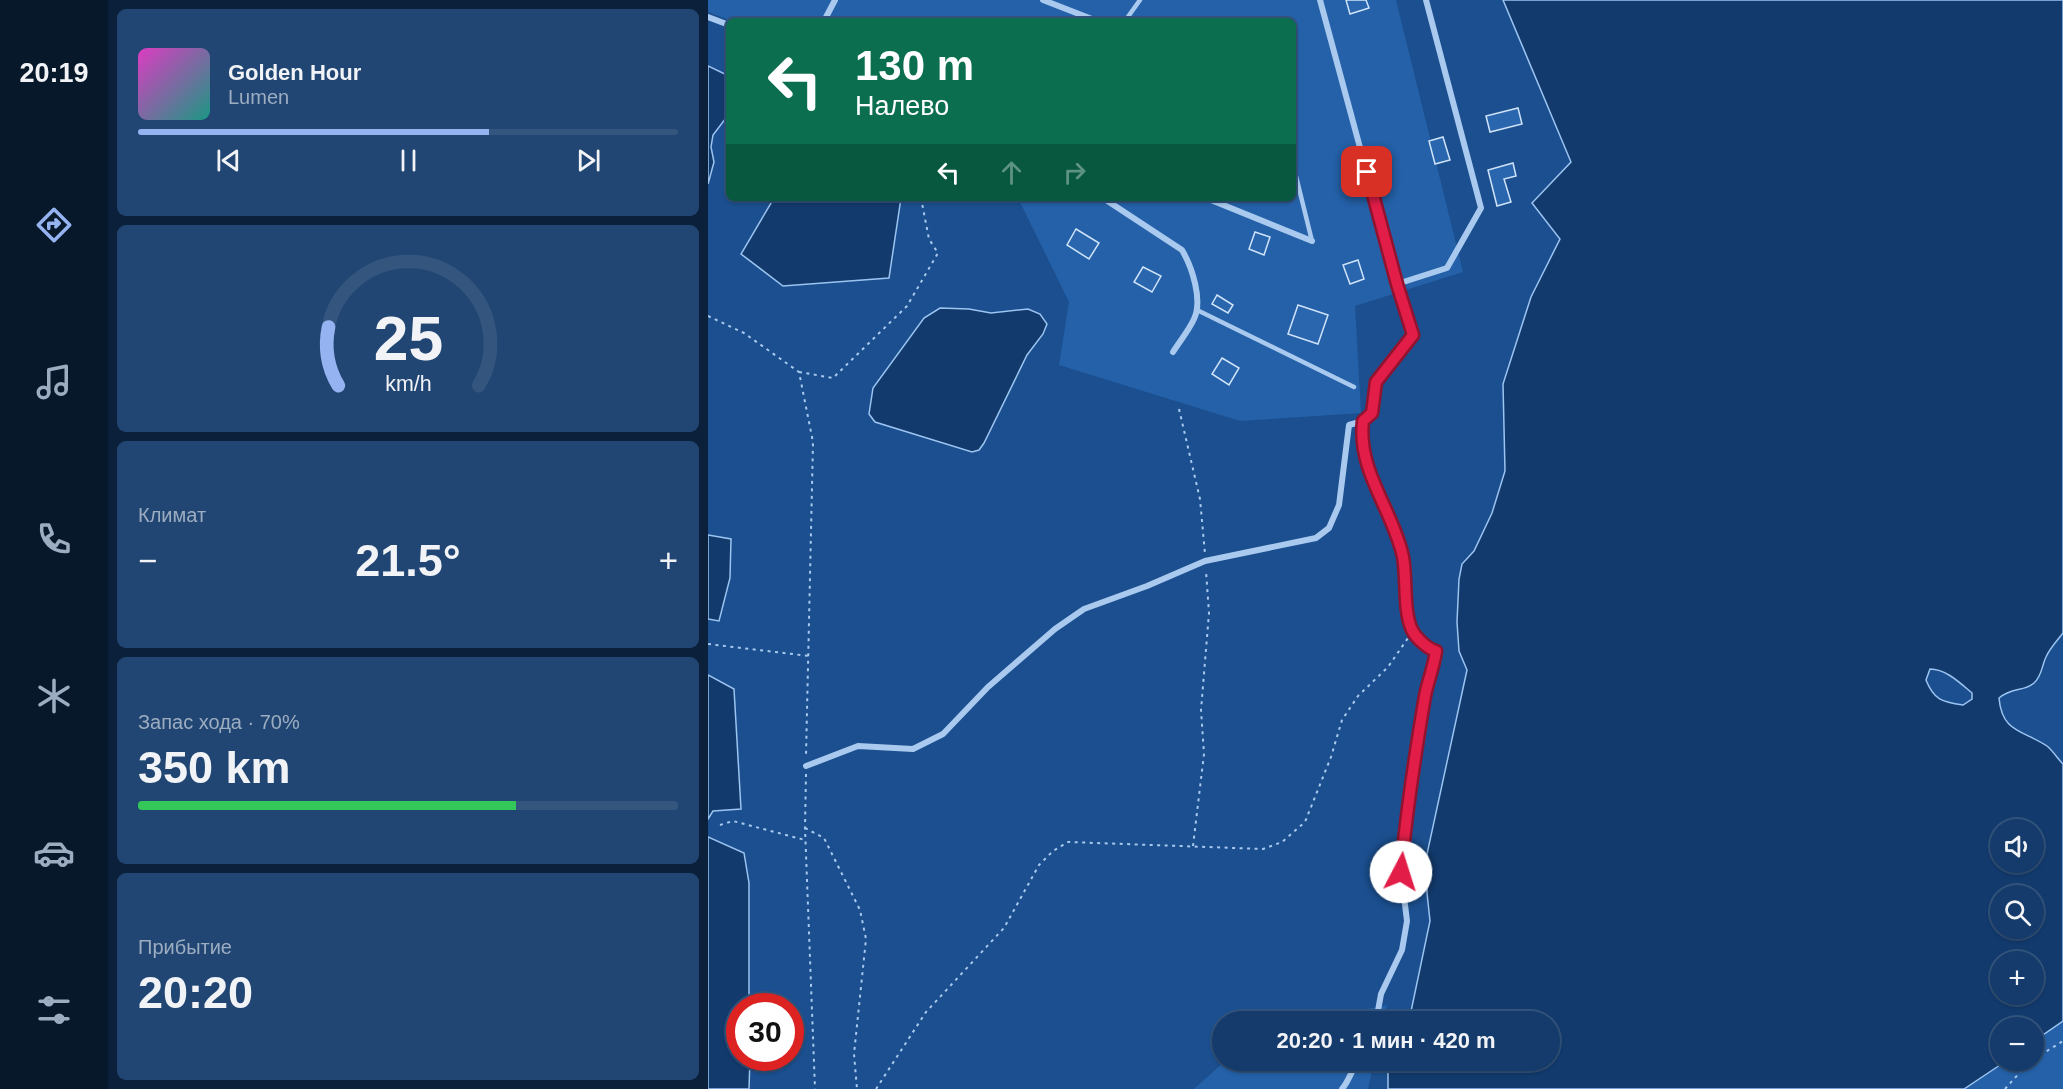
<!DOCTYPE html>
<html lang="ru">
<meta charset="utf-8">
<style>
:root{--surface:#143b6b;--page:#214673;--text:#f1f3f6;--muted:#9dadc1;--line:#33557e;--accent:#95b2f1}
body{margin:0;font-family:Arial,sans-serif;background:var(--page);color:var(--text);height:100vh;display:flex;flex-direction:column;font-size:22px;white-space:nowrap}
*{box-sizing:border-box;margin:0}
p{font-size:20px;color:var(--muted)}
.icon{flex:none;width:33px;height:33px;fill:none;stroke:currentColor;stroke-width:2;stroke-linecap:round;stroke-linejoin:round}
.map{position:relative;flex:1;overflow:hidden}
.sheet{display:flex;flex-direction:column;gap:9px;padding:9px;background:#0b203b;width:600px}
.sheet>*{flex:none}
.hud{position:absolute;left:18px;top:18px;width:570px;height:183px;border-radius:9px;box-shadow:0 2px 4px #0004,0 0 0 2px var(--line);background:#0b6e4f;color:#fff;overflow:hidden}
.controls{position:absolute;left:1282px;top:819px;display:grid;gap:12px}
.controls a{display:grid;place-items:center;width:54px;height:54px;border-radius:50%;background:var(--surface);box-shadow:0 2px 4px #0004,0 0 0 2px var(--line);font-size:30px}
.speed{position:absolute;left:18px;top:993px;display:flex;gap:12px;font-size:30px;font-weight:700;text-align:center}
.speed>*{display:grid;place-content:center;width:78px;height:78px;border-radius:50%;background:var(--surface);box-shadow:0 2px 4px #0004,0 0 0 2px var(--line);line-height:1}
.speed .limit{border:9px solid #d22;background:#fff;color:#111}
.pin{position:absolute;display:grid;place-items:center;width:51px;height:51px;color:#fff;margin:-26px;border-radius:12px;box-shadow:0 3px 9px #0006}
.me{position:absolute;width:66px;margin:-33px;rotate:5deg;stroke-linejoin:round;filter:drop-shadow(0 0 4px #0008)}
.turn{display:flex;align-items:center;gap:21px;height:126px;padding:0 30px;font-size:27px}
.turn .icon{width:78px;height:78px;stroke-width:2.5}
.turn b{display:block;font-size:42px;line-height:51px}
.lanes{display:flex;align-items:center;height:57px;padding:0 30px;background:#0003;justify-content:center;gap:30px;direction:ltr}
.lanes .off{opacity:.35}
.big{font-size:45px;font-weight:600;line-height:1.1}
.sheet .card{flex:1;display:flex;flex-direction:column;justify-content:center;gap:9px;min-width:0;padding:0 21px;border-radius:9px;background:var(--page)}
.sheet .dial{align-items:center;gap:0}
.dial svg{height:156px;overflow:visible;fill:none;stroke:var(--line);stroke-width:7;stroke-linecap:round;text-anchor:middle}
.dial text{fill:var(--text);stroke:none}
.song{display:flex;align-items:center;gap:18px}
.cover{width:72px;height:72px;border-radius:9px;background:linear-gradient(135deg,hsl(310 70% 55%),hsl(170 70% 35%))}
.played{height:6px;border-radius:3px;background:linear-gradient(90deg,var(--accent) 65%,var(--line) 65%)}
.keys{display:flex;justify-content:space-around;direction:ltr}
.heat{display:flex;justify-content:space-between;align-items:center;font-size:33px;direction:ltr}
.charge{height:9px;border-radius:4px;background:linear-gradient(90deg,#34c759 70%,var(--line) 0)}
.trip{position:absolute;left:504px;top:1011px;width:348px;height:60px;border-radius:30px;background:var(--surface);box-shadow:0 2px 4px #0004,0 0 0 2px var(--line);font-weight:600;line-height:60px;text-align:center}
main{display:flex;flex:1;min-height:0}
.dock{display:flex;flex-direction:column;width:108px;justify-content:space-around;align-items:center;background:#08182b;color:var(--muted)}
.dock .icon{width:42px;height:42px}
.dock .on{color:var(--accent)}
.dock b{font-size:27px;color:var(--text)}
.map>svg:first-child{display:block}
</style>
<main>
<nav class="dock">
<b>20:19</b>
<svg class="icon on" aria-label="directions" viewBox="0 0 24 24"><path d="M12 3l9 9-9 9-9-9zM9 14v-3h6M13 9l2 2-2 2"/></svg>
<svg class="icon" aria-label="music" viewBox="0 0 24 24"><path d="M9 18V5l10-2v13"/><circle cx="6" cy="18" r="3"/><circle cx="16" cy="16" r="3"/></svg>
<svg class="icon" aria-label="phone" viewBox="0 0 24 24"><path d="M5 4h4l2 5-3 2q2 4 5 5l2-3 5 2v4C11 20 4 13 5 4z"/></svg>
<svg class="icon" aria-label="climate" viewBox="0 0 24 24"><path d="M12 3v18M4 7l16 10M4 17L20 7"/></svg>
<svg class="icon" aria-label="car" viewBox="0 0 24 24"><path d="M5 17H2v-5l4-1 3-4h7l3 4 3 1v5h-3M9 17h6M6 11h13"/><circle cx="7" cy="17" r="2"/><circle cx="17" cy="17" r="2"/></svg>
<svg class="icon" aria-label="filters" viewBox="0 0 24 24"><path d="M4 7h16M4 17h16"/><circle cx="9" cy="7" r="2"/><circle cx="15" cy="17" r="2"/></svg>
</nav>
<section class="sheet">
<div class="card">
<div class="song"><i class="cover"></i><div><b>Golden Hour</b><p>Lumen</p></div></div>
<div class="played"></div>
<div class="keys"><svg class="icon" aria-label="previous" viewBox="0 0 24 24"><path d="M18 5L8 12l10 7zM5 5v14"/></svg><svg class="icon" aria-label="pause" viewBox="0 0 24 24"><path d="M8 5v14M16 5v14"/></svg><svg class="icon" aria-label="next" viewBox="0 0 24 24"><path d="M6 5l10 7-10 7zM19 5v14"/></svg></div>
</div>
<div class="card dial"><svg viewBox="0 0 100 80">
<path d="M14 69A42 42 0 1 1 86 69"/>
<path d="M14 69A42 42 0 0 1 9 39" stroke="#95b2f1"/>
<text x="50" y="56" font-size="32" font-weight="700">25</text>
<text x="50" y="72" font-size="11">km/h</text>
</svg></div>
<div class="card"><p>Климат</p>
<div class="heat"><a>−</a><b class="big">21.5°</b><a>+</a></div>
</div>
<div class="card"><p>Запас хода · 70%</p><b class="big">350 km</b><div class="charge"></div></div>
<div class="card"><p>Прибытие</p><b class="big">20:20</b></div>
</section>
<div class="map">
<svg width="1355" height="1089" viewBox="0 0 1355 1089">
<rect width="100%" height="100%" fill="#1b4f8f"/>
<path fill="#2461a8" d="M0,0H688L755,272L647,306L653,413L532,421L351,365L361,302L310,198H585V21H24L0,12Z
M679,1005L675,1021L572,1022L671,1007Z
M1355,1021V1089H1256L1298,1061L1326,1060V1041Z
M517,1061H666L660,1089H486Z"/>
<path fill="#123a6d" stroke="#9cc4f0" stroke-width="1.5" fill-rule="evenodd" d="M795,0H1355V633C1349,641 1342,648 1338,657C1334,665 1334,676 1326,683C1315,692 1304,687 1291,698C1294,733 1315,730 1339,746C1345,751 1350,759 1355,764V1021L1326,1041V1028H1293V1060L1298,1061L1256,1089H680V1068L685,1061L842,1060V1022L701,1021L722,921L719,893V854L759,670L751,651L749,622L751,579L754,564L766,551L784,513L797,471L795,384L823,297L852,239L824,203L863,162ZM1222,669C1238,669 1252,683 1264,693V699L1255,705C1234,702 1226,700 1218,680ZM1293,830H1326V862H1293ZM1293,896H1326V928H1293ZM1293,962H1326V994H1293Z
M0,66L21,76V114L5,135L3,147L6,162L0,184Z
M66,198H193L181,278L75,286L33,254Z
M232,308L261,309L283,313L320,309L332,314L339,324L335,334L319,355L276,443L271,450L264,452L167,422L161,414L165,388L216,318Z
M0,535L23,539L22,578L11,621L0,619Z
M0,675L26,689L33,809L5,811L0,819Z
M0,837L36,853L41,883V1006H32L31,1018L25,1021L31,1025L32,1058H42L41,1089H0Z"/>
<path fill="#2a66ad" stroke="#cfe3fa" stroke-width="1.5" d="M638,0H658L661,8L642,14Z
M810,108L814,124L782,132L778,116Z
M735,137L742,160L727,164L721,141Z
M805,163L808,176L796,179L803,202L789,206L780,170Z
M368,229L391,243L381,259L359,245Z
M547,232L562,237L556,255L541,249Z
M650,260L656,279L642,284L635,265Z
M435,267L453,276L444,292L426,282Z
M509,295L525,305L520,313L504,304Z
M590,305L620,315L610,344L580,334Z
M514,358L531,368L521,385L504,374Z"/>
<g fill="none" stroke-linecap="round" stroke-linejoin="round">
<path stroke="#a9c9ee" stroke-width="2" stroke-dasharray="3 4.5" stroke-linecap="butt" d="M19,148L21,145
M0,316L36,333L91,372L105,442L98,756
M91,372L125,378L199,306L230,253L221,239L213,198
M471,409L492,499L497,554
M0,644L101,656
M98,774L97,828L107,1089
M12,825L25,821L97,840
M97,828L116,838L152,910L158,939L146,1054L149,1089
M485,846L496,754L493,710L501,613L498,571
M1326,1059L1355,1041
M168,1089L218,1012L296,928L331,865L345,851L360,842L555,849L574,842L597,822L623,757L634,720L650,696L680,667L700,638
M1297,1089L1323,1060"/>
<path stroke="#a9c9ee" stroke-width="4.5" d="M417,21L432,0
M585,164L604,241
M489,310L646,387"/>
<path stroke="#a9c9ee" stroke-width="6" d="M335,0L389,21
M612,0L689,284
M0,17L21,25
M116,21L127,0
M395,198L474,250C484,267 495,300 486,319C481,330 472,341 465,352
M498,198L604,241
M655,421C649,471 685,510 694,557C699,578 695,611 704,630C708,638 720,649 728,651L717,694L697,824L693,872L699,921L694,950L673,994L668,1022
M98,766L150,746L205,749L235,734L280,687L347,629L376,609L439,586L497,561L608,538L621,528L631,505L641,425L655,421L664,413L668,383L705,335L689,284L739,268L773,208L718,0
M634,1089C642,1080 643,1069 652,1060"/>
</g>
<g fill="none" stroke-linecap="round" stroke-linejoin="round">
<g stroke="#92132f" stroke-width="15">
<path id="route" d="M659,172L689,284L705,335L668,382L664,413L655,421C649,471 685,510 695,557C699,578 695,611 704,630C708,638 720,649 728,651C726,666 720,681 717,696C707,755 698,813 693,872"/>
</g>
<use href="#route" stroke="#e11d48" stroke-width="10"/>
</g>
</svg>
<div class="controls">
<a><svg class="icon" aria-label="sound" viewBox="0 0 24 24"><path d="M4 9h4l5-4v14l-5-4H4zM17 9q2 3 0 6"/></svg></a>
<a><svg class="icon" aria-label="search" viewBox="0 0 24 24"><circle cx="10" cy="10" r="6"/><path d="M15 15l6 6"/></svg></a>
<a>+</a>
<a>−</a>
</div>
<div class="speed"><div class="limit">30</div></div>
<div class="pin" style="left:659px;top:172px;background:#d93025"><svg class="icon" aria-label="arrive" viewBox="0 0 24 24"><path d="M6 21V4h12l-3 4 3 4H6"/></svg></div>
<svg class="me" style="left:693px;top:872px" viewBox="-20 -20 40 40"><circle r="19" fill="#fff"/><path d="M0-13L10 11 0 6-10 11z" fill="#e11d48"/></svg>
<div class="trip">20:20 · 1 мин · 420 m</div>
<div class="hud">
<div class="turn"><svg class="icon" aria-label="left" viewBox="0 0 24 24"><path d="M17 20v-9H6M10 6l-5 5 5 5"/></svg><div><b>130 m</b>Налево</div></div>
<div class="lanes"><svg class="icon" aria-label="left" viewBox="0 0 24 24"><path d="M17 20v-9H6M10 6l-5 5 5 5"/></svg><svg class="icon off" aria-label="ahead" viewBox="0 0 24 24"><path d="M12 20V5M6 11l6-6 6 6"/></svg><svg class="icon off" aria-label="right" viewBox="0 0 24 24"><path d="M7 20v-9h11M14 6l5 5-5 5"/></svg></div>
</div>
</div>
</main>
